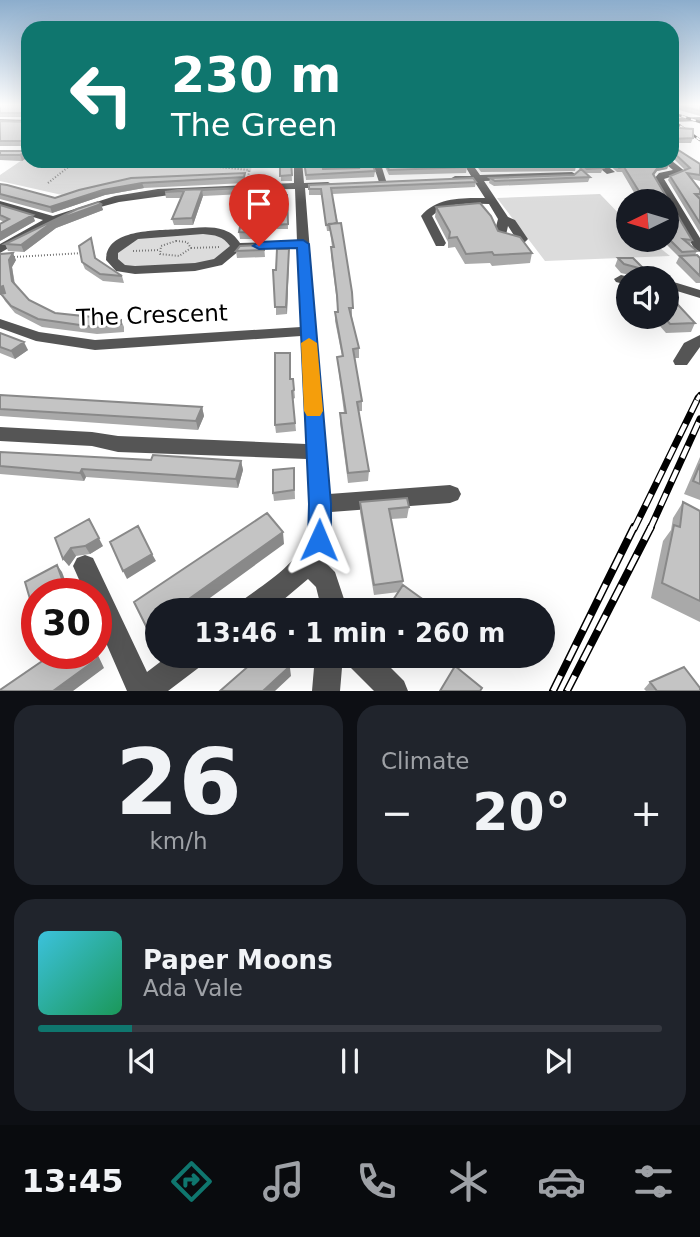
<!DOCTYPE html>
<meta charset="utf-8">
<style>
:root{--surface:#171b24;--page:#20242c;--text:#f1f3f6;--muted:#9ea1a6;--line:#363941;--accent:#0f766e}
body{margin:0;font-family:"DejaVu Sans",sans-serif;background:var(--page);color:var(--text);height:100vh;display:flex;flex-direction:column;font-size:26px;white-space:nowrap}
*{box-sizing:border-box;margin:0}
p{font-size:23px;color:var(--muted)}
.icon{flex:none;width:38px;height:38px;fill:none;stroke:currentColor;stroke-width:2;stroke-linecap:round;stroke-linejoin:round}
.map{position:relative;height:691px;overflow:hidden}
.drawer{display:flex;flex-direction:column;gap:14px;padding:14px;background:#0d0f14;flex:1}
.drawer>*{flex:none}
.hud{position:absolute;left:21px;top:21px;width:658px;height:147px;border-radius:21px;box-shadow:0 7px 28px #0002;background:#0f766e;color:#fff;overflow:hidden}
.needle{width:46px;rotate:265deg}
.tools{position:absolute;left:616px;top:189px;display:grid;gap:14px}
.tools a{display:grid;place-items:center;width:63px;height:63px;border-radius:50%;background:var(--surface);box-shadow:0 7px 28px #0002;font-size:35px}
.speed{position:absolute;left:21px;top:578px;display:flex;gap:14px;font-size:35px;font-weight:700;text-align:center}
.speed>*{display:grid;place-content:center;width:91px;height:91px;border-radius:50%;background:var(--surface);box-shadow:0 7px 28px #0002;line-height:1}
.speed .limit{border:10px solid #d22;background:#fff;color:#111}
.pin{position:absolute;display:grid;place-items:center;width:60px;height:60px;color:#fff;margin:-72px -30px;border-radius:50% 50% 50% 0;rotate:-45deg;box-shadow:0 0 7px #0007}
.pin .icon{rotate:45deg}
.me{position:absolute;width:77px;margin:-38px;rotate:1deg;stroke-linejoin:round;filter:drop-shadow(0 0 5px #0008)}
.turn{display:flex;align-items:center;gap:24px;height:147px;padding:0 35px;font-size:32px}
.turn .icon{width:91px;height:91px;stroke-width:2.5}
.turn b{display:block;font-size:49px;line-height:60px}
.big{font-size:52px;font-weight:800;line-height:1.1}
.drawer .card{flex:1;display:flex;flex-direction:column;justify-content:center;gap:10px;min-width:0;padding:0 24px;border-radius:21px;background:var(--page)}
.drawer .dial{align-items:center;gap:0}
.dial b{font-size:91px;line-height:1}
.song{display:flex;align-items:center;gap:21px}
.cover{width:84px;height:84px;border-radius:10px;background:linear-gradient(135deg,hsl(190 70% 55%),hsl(150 70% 35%))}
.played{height:7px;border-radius:4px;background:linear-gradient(90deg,var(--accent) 15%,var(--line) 15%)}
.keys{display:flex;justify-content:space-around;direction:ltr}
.heat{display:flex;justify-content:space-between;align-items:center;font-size:38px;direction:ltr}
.drawer .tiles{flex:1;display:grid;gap:14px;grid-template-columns:1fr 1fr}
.card:last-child{grid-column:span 2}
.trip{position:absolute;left:145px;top:598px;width:410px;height:70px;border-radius:35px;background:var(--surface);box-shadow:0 7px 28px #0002;font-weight:800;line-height:70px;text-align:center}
.tabs{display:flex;height:112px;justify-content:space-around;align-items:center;background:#090b0e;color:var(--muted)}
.tabs .icon{width:49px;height:49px}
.tabs .current{color:var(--accent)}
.tabs b{font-size:32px;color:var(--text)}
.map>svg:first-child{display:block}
</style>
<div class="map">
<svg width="700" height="691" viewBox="0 0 700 691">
<rect width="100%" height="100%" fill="#fff"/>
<path fill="#dcdcdc" d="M28,156V161H252L251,172L138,178L62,195L0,181V175Z
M600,194L628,223V240H650L670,256L545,261L497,198Z
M219,232L237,247L218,262L135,270L112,260L123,242L136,236Z"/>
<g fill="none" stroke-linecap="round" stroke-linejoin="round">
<path stroke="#777" stroke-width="2" stroke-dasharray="1 2" stroke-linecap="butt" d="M160,161L249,170L248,180
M48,183L76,161
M176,241L187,242L191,248L179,256L160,254L161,246Z
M191,248L220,247
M133,251L159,250
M14,257L84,253"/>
<path fill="#555" fill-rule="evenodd" d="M700,117V121L672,122V118Z
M0,119L28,120V124L0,123Z
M294,161H302L304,183L328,182L333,185L328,188H305L329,494L450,485L458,488L461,494L458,500L450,503L331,512L332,531L322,559L335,572L348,611H322L316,587L308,579L270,611H236L240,602C267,582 299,564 310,531L307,459L118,452L92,446L0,441V427L92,432L118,436L306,444L301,336L95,350L36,341L0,328V319L39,332L95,340L301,327L297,248L240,250L222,265L195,271L135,274L116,271L106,260C106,228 157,231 180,229C194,228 210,225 224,230C232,233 235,236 240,243L297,241L295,189L199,191L119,202L82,212L43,228L0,253V244L43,220L0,207V201L53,216L115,196L158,189L294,183ZM203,234C215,235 223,236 230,246L214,259L195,263L135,266L125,265L118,259V253L138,239Z
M372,161H380L387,184L379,182Z
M462,161H470L480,175L572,172L577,175L572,178L484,181L508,217L515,220L528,239L523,244L498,240L494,234L498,219L489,204C469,204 447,201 432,216L446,243L444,246H436L421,216C437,197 462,198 485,198L474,181L455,182L450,179L455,176H471ZM508,226L515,237L506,235Z
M591,161H601L615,172L607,174Z
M662,161H672L686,172L664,179L700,238V252L694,248L654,179L659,173L673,170Z
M621,275L633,278H628V285L616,282L614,279Z
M667,280L700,290V298L667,288Z
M700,335V347L687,365H675L673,361L684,343Z
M85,555L93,558L147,672L168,656H205L201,666L168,691H127L96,620V593H85L73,566L77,558Z
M315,656H343L340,691H312Z
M345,656H379L404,681L408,691H374L349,666Z"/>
<g stroke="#000" stroke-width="2.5">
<path id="rail-far3" d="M672,113L700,122
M672,120L700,140"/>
</g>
<g stroke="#000" stroke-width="6">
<path id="rail-far2" d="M697,400L700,395"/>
</g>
<g stroke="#000" stroke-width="7">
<path id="rail-far1" d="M634,529L698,398
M650,529L700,419"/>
</g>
<g stroke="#000" stroke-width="8">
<path id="rail" d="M553,691L634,527
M567,691L651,527"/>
</g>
<use href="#rail-far3" stroke="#fff" stroke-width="2" stroke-dasharray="5" stroke-linecap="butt"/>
<use href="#rail-far2" stroke="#fff" stroke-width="3.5" stroke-dasharray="10" stroke-linecap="butt"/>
<use href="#rail-far1" stroke="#fff" stroke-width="4.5" stroke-dasharray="13" stroke-linecap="butt"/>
<use href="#rail" stroke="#fff" stroke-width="5" stroke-dasharray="17" stroke-linecap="butt"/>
</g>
<path fill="#a9a9a9" d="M0,105H28V117H0Z
M672,105H700V116L672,108Z
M0,121L28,122L26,146H0Z
M672,125L693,138L691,143H672Z
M672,146L700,164V181L692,179L700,190V233L668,180L670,176L685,170L674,159H672Z
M0,151H26L28,157L22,161L0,160Z
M280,161H291L292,181H281Z
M304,161L323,169L357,168L355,161H371L375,171L374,177L306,180Z
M382,161H399L401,166L450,164L447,161H463L467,167L466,173L389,175Z
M473,161H491L493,163L595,161L603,168L601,173H586L590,177L588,182L494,186L489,183L490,178L574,175L581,170L576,166L575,171L481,172Z
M605,161H667L669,164L667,169L657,171L654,175L692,240L690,245L697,251L695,255L700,258V283H696L676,263L679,257L662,240H667V201H639L622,172H617Z
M245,173V183L144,188L105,195L52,213L0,199V184L55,198L79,190Z
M476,182L475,187L332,194L352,292V317L359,348V358H354L362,401V411H359L369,471L368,481L348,483L340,423V413H344L338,366L337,357L342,356L335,321V312H338L337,303L331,255V247H332L330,231H327L322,195H309V185Z
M242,188L243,194L203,196L193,225H174L172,219L182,198H166L165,192Z
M287,195L288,229H277L276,225Z
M101,204L103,210L56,228L24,252L8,251L5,244Z
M0,205L35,221L0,241V224L4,222L0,220Z
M436,207L498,231L532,253L530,263L492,266L490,263L465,264L455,247L448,248V242L435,217Z
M265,226L266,239H240L239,232Z
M93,245L96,259L122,276L124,283L103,281L85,269L82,262Z
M264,245L265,257L237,258L236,251Z
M0,254L16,260L12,267L15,284L29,300L55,313L121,320L124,327V332L97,334L42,327L15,313L5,301L2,295H0Z
M289,256L287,314L276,315V270Z
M618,258H633L653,278H633L634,276L621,273L615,266Z
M652,317H667L695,323L691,332L666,333Z
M0,333L28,350L15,359L0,353Z
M290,353L291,379L294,387L295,398L293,399L296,431L276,433L275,425Z
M0,395L202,407L204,416L198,430L0,416Z
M0,452L151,460L241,461L243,470L238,488L86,477L84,481L0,474Z
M700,457V500L684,494Z
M294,468L295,499L274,501L273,493Z
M360,502L409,507L407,518L391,519L403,581L402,587L439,611H387L399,592L374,595L360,512Z
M683,502L700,511V622L651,598L663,541L671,530L673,518Z
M55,538L103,546L90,554L76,556L69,566L63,559Z
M433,656H454L447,667Z
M650,682L700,691H646L644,689Z"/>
<path fill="#898989" d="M26,151L28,157L22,161L20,155Z
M669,164L667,169L657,171L651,179L653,174L659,166Z
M142,183L144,188L105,195L52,213L50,207L103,190Z
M202,190L203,196L193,225L192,218Z
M101,204L103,210L56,228L24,252L21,245L54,221Z
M33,215L35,221L0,241V233Z
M289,249V256L287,314L286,307Z
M13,253L16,260L12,267L15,288L12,281L9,260Z
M3,286L6,293L0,295V287Z
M24,342L28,350L15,359L11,351Z
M202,407L204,416L198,430L196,421Z
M241,461L243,470L238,488L236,479Z
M82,469L86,477L84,481L80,473Z
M89,519L103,546L90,554L85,546Z
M283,532L284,544L192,611H172Z
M71,548L76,556L69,566L63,559Z
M152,554L156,561L127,579L123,571Z
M57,565L62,572L70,593H67Z
M158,621V636L153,639L147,628Z
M96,651L104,668L73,691H53L94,653H96Z
M291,656H303L290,668L291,676L275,691H263L285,661Z
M451,656H454L447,667Z"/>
<path fill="#c4c4c4" stroke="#898989" stroke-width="2" d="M0,105H26L28,108V113H0Z
M679,105H700V111Z
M0,121L28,122V149L24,141H0Z
M672,125L679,128L693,129V138L672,139Z
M672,146L700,164V175L687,173L700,190V194H695L700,199V223L670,176L690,168L675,154H672Z
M0,151H26L20,155H0Z
M280,161H291L292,175L280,176Z
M304,161H322L323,169L359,168L357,161H371L375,171L306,175Z
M385,161H399L401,166L454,164L452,161H463L467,167L389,170Z
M478,161H491L493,163L571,161L577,165L482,167Z
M578,161H595L603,168L587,169Z
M612,161H667L669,164L659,166L653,174L692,240L683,239L697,251L682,252L667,237V201H645L624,167L619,168Z
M581,169L590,177L495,181L490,178L574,175Z
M245,173L244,177L142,183L103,190L50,207L0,194V184L7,185L55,198L79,190L131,178Z
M473,178L476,182L331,188L337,223L326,225L321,189H309V185Z
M242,188L202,190L192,218L172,219L184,191L165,192L178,190Z
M277,195H287L288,224L276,225Z
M98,202L101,204L54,221L21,245L5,244L77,209Z
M480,203L491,216L498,231L520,237L532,253L494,255L492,252L466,254L457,237L449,238L450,232L436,207Z
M0,205L33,215L0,233V224L9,219L0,215Z
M341,223L352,292L353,308H349L359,348L353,349L362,401L357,402L369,471L348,473L340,413H346L337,357L343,356L335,312H338L337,295L331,247H334L329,224Z
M265,226V233L239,232L240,227Z
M91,238L95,258L122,276L100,274L82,262L79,246Z
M264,245V250L236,251L240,246Z
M277,249H289L286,307H275L273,270H276Z
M13,253L9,260L12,281L29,300L55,313L121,320V324L94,327L38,319L11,306L1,294L5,293L3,286L0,287V254Z
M697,255L700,258V276L680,256Z
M618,258H633L653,278H637L634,275L639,268L624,264Z
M667,293L695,323L670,324L664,317H667Z
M0,333L24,342L11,351L0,347Z
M275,353H290V379H293L294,390L292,391L295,423L275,425Z
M0,395L202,407L196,421L0,409Z
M0,452L151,460L153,455L241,461L236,479L82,469L80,473L0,466Z
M700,464V484L693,481Z
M294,468V490L273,493V470Z
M407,498L409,507L389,509L403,581L374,585L360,502Z
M683,502L700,511V601L662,583L674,525L680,527Z
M267,513L283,532L172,611H158V621L147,628L134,602Z
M89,519L99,538L85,546L71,548L63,559L55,538Z
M138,526L152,554L123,571L110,542Z
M57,565L67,593H37V615L35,616L25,582Z
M403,585L439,611H389L387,609Z
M301,605L306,611H294Z
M54,653H94L97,659L53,691H0V690Z
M260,656H291L285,661L289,667L263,691H220Z
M455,666L482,688L480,691H440Z
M684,667L700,688V691H657L650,682Z"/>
<linearGradient id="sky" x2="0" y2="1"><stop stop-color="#8cadcc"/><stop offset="0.52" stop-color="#fff"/><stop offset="1" stop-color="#fff" stop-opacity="0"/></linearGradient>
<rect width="700" height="202" fill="url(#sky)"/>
<path fill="#1a73e8" stroke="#114b97" stroke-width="2" d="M303,240L309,244L331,504V540L327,547L319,550L311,547L308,540L309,504L297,248L259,249L253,246L259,242Z"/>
<path fill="#f59e0b" d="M309,338L317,343L323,411L320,416H307L304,411L301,343Z"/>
<g text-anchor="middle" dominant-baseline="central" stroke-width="6" stroke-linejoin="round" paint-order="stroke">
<g font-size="23" fill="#000" stroke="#fff">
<text transform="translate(152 315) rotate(-2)">The Crescent</text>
</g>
</g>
</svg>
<div class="tools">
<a><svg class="needle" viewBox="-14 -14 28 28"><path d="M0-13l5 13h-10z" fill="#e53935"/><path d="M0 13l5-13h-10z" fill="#9ea1a6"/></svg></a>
<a><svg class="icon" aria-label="sound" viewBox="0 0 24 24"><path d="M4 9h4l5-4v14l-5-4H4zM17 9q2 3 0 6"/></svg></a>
</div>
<div class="speed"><div class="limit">30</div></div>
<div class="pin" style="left:259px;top:246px;background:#d93025"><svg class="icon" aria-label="arrive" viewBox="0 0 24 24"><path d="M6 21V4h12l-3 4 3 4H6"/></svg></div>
<svg class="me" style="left:319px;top:540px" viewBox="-20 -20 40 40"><path d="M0-17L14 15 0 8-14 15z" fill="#1a73e8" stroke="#fff" stroke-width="4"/></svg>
<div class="trip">13:46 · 1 min · 260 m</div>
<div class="hud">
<div class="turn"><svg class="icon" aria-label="left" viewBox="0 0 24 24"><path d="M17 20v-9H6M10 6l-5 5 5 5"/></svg><div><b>230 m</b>The Green</div></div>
</div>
</div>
<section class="drawer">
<div class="tiles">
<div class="card dial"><b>26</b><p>km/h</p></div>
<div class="card"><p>Climate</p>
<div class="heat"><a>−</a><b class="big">20°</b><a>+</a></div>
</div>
<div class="card">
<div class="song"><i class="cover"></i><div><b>Paper Moons</b><p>Ada Vale</p></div></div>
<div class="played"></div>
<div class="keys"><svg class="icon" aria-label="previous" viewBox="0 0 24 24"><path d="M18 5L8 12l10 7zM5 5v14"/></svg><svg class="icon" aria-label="pause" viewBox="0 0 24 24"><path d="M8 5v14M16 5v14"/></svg><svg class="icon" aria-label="next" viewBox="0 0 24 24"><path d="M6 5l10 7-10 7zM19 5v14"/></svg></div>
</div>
</div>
</section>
<nav class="tabs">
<b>13:45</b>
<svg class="icon current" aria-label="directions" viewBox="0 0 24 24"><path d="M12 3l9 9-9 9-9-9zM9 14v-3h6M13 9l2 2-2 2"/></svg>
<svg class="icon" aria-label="music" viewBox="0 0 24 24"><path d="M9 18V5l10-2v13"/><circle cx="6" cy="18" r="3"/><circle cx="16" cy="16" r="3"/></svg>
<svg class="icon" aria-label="phone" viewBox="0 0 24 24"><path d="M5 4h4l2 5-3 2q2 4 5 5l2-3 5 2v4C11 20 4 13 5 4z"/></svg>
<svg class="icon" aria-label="climate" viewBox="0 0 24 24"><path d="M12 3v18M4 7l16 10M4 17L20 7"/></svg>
<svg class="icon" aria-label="car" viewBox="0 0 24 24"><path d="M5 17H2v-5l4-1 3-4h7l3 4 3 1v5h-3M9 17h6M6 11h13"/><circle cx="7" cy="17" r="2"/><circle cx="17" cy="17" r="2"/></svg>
<svg class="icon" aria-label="filters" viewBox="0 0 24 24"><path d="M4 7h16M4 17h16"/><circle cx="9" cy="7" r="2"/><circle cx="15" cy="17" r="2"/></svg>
</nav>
